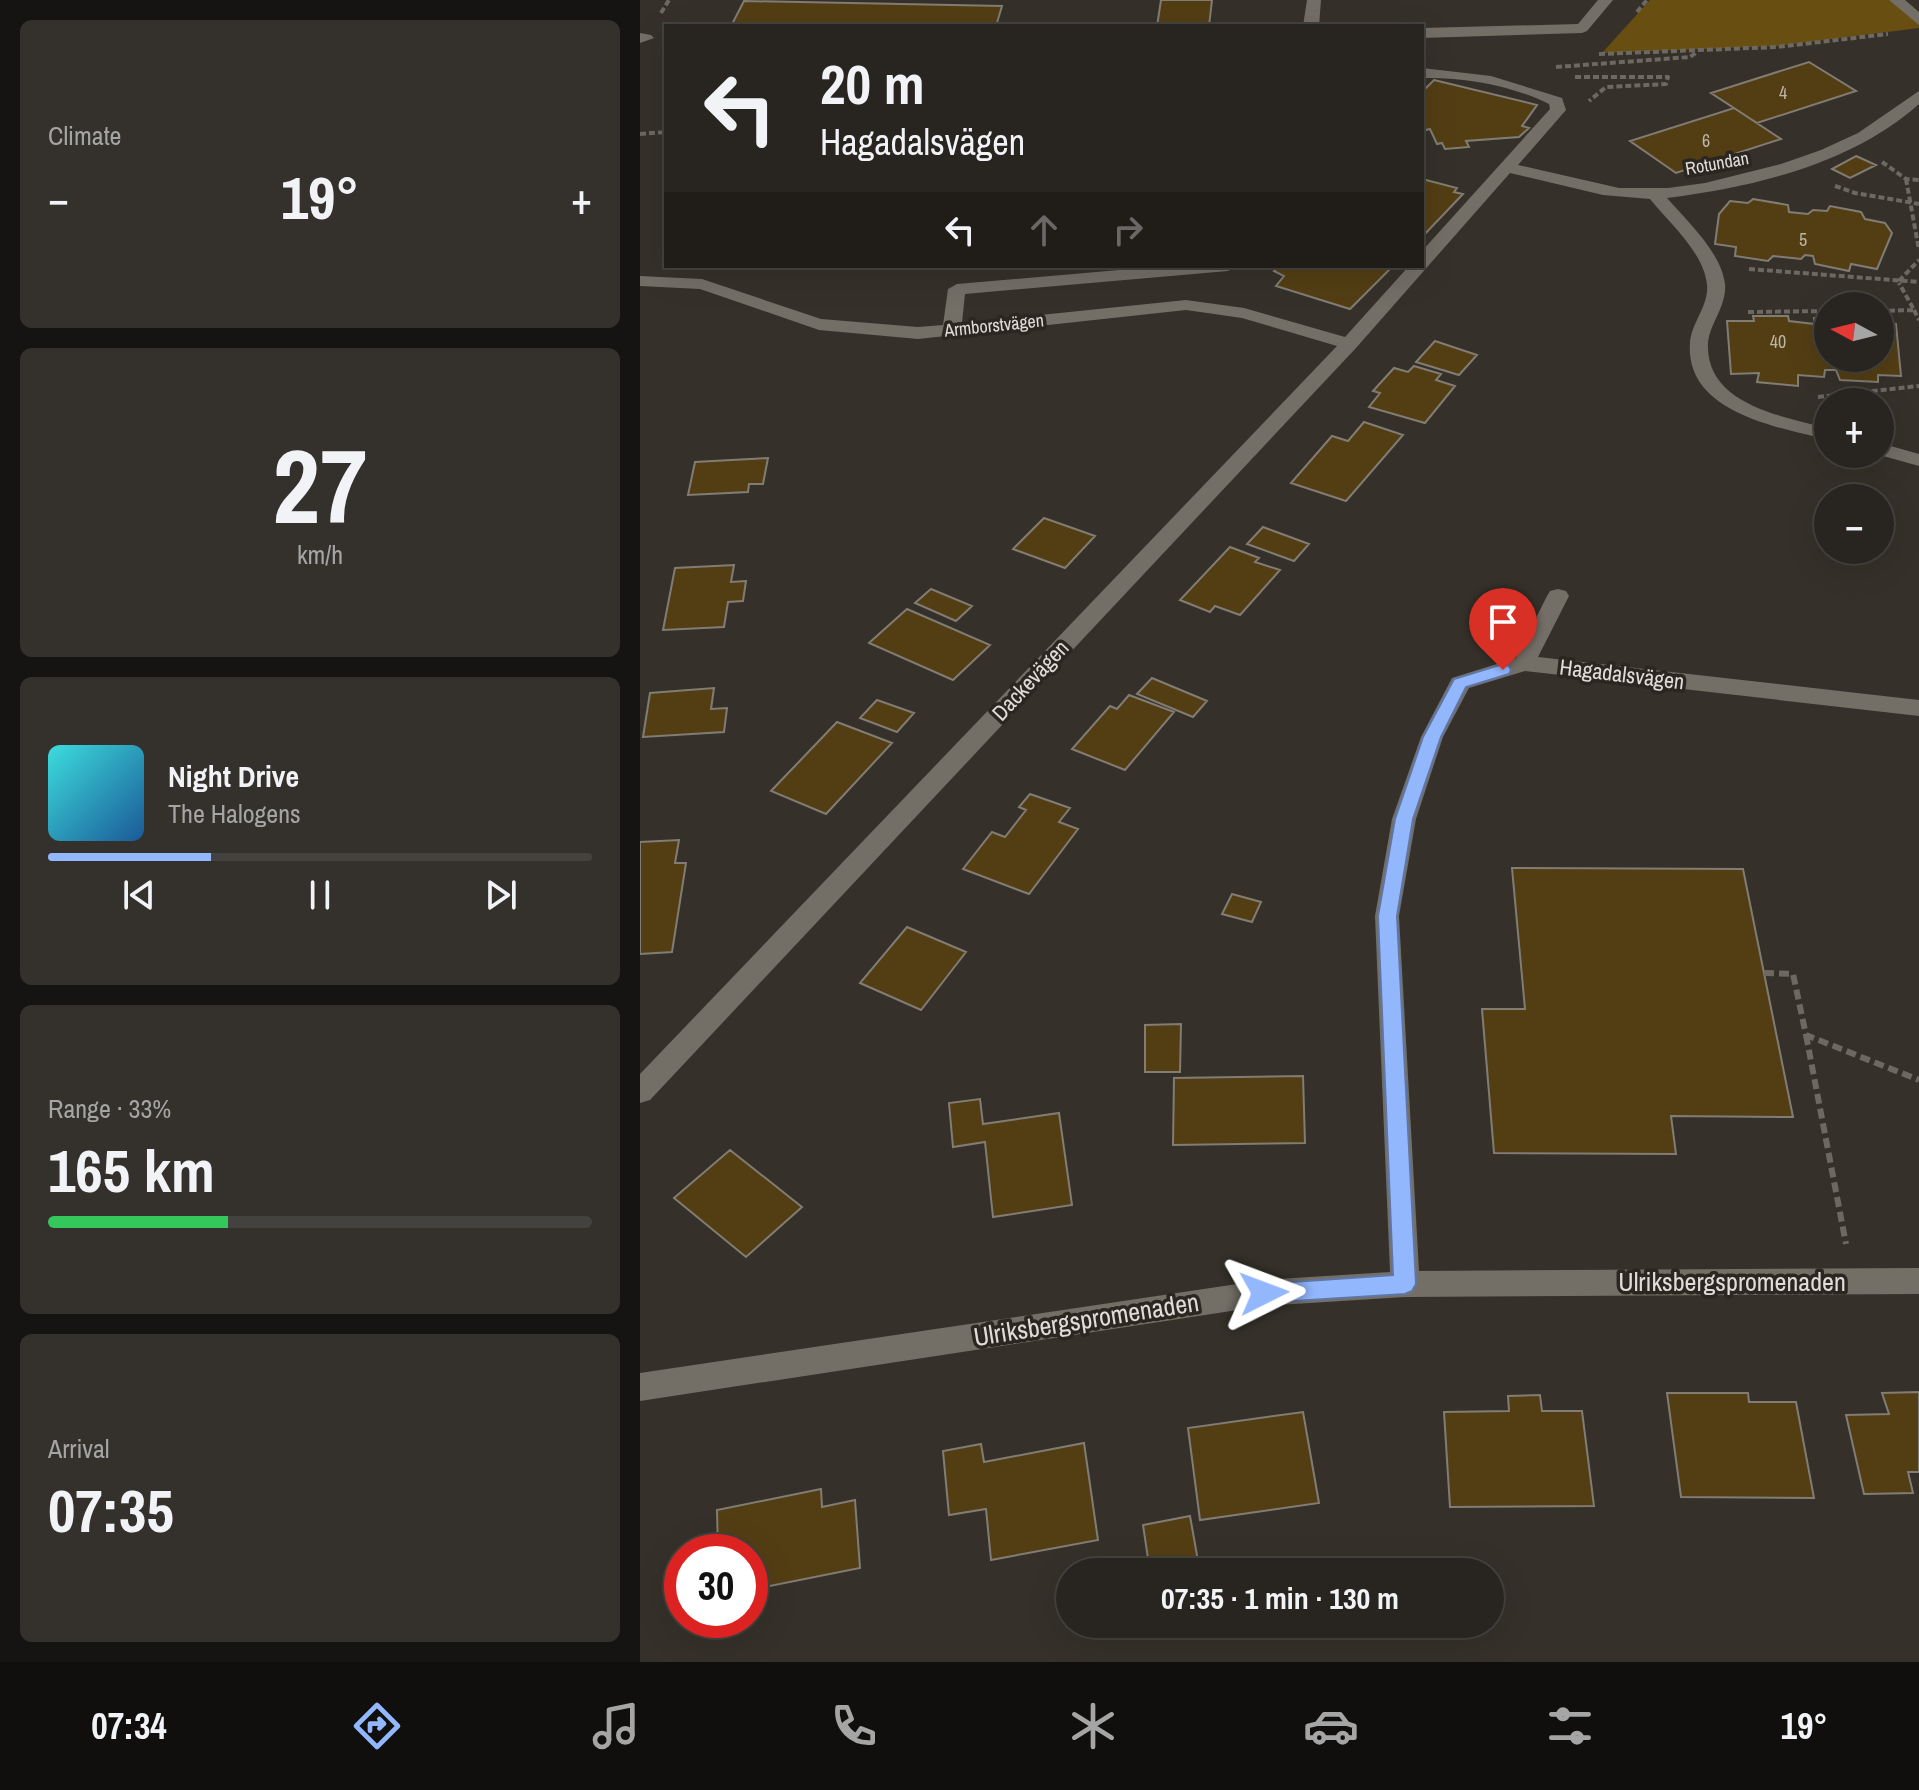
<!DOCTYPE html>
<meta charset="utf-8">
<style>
:root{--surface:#282520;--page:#34312d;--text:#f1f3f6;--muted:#a5a5a5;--line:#44423e;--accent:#93b7fd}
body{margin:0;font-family:"Archivo Narrow",sans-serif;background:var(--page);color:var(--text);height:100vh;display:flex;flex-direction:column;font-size:30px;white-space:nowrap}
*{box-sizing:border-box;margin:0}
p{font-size:26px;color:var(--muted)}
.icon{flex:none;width:44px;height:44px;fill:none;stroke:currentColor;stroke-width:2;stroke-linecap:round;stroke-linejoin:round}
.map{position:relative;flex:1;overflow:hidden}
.panel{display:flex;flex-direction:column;gap:20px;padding:20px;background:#161412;width:640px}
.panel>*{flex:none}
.top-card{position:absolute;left:24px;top:24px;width:760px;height:244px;border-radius:0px;box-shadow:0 8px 32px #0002,0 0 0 2px var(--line);background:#282520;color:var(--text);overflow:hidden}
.needle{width:52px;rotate:277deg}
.controls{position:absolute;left:1174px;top:292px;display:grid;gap:16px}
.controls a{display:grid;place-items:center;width:80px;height:80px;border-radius:50%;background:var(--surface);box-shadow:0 8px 32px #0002,0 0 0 2px var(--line);font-size:40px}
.speed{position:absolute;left:24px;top:1534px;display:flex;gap:16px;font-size:40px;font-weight:700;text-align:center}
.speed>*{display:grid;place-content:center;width:104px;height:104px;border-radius:50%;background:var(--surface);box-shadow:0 8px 32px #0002,0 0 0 2px var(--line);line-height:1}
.speed .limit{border:12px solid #d22;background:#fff;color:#111}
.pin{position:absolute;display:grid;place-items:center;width:68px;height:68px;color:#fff;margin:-82px -34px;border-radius:50% 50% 50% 0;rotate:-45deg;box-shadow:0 0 8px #0007}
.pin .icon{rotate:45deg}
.me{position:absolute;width:88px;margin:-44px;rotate:87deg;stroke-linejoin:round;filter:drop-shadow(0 0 6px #0008)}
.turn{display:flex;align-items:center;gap:28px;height:168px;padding:0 24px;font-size:36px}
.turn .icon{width:104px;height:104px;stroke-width:2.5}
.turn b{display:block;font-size:56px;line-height:68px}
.lanes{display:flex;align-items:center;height:76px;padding:0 24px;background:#0003;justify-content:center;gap:40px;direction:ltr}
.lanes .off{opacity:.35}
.big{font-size:60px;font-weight:700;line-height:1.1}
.panel .tile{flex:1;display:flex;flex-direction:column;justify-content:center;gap:12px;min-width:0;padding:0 28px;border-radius:12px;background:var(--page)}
.panel .dial{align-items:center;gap:0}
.dial b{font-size:104px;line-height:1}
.song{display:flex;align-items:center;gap:24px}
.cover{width:96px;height:96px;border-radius:12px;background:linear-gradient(135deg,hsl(180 70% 55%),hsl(210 70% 35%))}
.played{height:8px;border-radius:4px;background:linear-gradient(90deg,var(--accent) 30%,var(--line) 30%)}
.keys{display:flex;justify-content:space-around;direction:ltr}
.heat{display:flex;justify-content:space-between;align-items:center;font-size:44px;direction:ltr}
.charge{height:12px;border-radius:6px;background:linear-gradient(90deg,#34c759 33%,var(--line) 0)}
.trip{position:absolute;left:416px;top:1558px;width:448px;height:80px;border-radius:40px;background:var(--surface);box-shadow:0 8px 32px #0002,0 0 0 2px var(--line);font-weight:700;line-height:80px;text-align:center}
.dock{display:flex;height:128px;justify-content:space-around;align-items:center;background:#100f0d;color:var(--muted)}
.dock .icon{width:56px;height:56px}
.dock .active{color:var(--accent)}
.dock b{font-size:36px;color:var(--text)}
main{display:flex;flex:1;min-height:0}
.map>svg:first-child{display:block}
</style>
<main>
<section class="panel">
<div class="tile"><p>Climate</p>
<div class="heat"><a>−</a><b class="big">19°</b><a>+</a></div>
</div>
<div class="tile dial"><b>27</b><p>km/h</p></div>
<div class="tile">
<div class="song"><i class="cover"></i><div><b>Night Drive</b><p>The Halogens</p></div></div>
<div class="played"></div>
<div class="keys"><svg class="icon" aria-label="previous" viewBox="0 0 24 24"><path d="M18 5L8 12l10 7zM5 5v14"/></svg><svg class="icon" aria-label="pause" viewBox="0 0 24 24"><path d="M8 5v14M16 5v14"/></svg><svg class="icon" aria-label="next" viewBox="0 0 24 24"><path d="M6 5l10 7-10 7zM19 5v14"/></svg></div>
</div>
<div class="tile"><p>Range · 33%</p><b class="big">165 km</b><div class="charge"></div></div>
<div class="tile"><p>Arrival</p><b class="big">07:35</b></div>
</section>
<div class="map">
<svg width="1279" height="1662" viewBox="0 0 1279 1662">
<rect width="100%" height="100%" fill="#35312a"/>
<path fill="#694e11" d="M1010,0H1253L1279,22V28L1136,46L962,53Z"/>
<path fill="#533e14" stroke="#817c74" stroke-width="2" d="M521,0H572L569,26H517Z
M104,1L362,6L356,26H91Z
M1169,62L1216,91L1117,123L1071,93Z
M794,80L897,105L882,126L889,128L879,137L826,141L829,147L805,149L802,143L797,144L790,129L782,131V92Z
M1094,108L1141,139L1036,173L990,141Z
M1216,156L1236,165L1210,178L1192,169Z
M782,179L817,188L814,192L823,194L782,237Z
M1113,199L1148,205L1149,212L1168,214L1173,210L1187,211L1190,206L1221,212L1225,219L1245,223L1252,233L1237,269L1211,264L1209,271L1175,264L1173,256L1165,255L1161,259L1133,256L1128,261L1095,256L1096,247L1075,244L1079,214L1090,201L1108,203Z
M640,266H753L710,309L636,286L644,276L634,271Z
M1113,316H1148L1149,321L1175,324L1174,318L1188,317V358H1240V321L1256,324L1261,376L1238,375V382L1200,380L1196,370H1185L1184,377L1158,375V386L1117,382L1119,373L1091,374L1087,321H1114Z
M795,341L837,355L819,375L776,362Z
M774,366L801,374L796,380L815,386L785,423L729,407L740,393L733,391L754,368L768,372Z
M724,422L763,435L706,501L651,483L692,436L708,441Z
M128,458L123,484H109L108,492L48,495L55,462Z
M404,518L455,536L425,568L373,549Z
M623,527L669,544L654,561L607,544Z
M590,547L619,558L615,562L640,570L600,615L575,606L570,612L540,600Z
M94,565L91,582L106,581L103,601L88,602L84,627L23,630L35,568Z
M291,589L332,606L316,621L275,603Z
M267,609L350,645L313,680L229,643Z
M512,678L567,701L553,717L497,694Z
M74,688L71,709L87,708L84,732L3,737L10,693Z
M489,695L534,712L485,770L432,749L470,706L477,709Z
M237,700L274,713L257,732L220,718Z
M197,722L252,743L186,814L131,791Z
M390,794L430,808L419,822L438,829L389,894L323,869L352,832L365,837L386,810L379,807Z
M39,840L35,863H46L32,952L0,954V842Z
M872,868L1103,869L1153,1117L1031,1116L1036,1154L854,1153L842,1009H885Z
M592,894L621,902L612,922L582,914Z
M267,927L326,952L281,1010L220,983Z
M541,1024L540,1072H505V1025Z
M663,1076L665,1143L533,1145L534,1078Z
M340,1099L343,1124L419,1113L432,1205L353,1217L345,1142L313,1147L309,1103Z
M90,1150L162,1207L106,1257L34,1198Z
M1279,1392V1472H1268L1273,1493L1224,1494L1206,1415L1249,1414L1242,1393Z
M1027,1393H1108L1109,1402H1156L1174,1498L1041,1497Z
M900,1395L902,1411H942L954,1506L810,1507L804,1412L869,1411L868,1396Z
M663,1412L679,1503L560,1520L548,1428Z
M444,1443L458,1540L351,1560L346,1509L309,1515L303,1451L341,1444L344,1462Z
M181,1489L182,1507L215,1500L220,1568L110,1590V1552H78L77,1510Z
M550,1516L560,1572H510L503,1525Z"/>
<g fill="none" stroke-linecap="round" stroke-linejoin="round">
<path stroke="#6c6862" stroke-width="4" stroke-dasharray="6 3" stroke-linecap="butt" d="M997,12L1007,0
M21,13L29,0
M959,54L1137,47L1248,34
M916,67L1050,57L1057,52
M935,77H1028L1026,84L966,87L949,101
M0,134L26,132
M1242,162L1266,179L1279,180
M1266,179L1279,250
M1195,186L1215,193L1279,204
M1109,269L1279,282
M1259,281L1279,260
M1274,310L1279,320
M1240,311L1274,310L1259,283
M1108,312L1188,311
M1178,397L1279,386"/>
<path stroke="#6c6862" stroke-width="6" stroke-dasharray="10 5" stroke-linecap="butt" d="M1124,973L1153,974L1166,1035L1279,1080
M1166,1035L1206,1244"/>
<path fill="#736e66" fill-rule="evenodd" d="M667,0H681L679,26H663Z
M958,0H973L947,31L942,33L782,38V28L938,24Z
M1249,0H1265L1279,12V25Z
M0,33L11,35L14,38L0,43Z
M782,68L851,76L922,98L926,110L878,165L979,188H1028L1065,183L1141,164L1181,150L1218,133L1279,91V104C1212,164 1114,187 1027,198C1047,221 1081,252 1085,284C1087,306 1070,323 1068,343C1065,404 1143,417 1188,428V440C1138,427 1045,413 1050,343C1051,323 1069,306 1067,285C1064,252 1029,223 1010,199L963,195L870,173L716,348L10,1100L0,1103V1074L697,346L602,318L546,310L278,339L179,330L60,289L0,286V276L62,279L181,319L278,327L303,325L308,289L317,284L525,266H597L588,271L325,294L322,323L546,300L604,308L705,337L769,266H782V251L910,109L909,104C870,85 824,77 782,78Z
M1240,443L1279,454V466L1236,454H1240Z
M918,589L926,591L929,596L898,657L1279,700V716L885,671L829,688L803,737L776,819L759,916L779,1271L1279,1268V1294L765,1297L624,1306L0,1401V1373L624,1280L750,1272L735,916L752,819L781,737L812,678L876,658L907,596L910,591Z"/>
</g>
<path fill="#93b7fd" stroke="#6077a4" stroke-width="2" d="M863,664L869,666L871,670L869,674L826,687L801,737L773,819L757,916L776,1284L772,1291L765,1294L624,1303L616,1300L613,1293L616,1286L624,1284L753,1275L738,916L755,819L783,737L814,679Z"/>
<g text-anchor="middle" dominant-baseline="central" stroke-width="7" stroke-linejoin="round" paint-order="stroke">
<g font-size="18" fill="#bdb5a8">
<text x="1143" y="92">4</text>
<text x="1066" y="140">6</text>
<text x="1163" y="239">5</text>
<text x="1138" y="341">40</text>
</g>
<g font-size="18" fill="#e0ddd9" stroke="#2b2720">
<text transform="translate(1077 163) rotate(-10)">Rotundan</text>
<text transform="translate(354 325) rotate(-6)">Armborstvägen</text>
</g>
<g font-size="22" fill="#e0ddd9" stroke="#2b2720">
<text transform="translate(982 674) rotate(7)">Hagadalsvägen</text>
<text transform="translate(390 680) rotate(-47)">Dackevägen</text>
</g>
<g font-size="26" fill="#e0ddd9" stroke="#2b2720">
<text x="1092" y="1281">Ulriksbergspromenaden</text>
<text transform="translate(446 1319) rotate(-9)">Ulriksbergspromenaden</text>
</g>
</g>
</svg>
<div class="controls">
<a><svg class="needle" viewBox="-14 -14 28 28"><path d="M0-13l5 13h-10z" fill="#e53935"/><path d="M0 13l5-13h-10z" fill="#a5a5a5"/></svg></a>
<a>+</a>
<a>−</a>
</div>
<div class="speed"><div class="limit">30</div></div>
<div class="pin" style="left:863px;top:670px;background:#d93025"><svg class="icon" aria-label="arrive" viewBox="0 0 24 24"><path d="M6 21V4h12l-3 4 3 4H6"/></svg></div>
<svg class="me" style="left:624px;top:1293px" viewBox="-20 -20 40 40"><path d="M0-17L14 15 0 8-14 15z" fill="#93b7fd" stroke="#fff" stroke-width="4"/></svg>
<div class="trip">07:35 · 1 min · 130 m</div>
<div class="top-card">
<div class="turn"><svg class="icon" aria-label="left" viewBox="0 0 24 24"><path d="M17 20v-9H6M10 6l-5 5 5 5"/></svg><div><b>20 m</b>Hagadalsvägen</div></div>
<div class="lanes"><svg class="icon" aria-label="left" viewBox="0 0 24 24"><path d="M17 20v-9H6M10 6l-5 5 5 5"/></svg><svg class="icon off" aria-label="ahead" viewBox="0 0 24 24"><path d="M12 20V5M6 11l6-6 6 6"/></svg><svg class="icon off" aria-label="right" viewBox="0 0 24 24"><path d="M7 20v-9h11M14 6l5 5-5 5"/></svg></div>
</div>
</div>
</main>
<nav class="dock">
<b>07:34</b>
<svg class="icon active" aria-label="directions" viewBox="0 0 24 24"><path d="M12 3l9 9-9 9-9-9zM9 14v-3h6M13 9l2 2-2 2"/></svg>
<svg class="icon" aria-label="music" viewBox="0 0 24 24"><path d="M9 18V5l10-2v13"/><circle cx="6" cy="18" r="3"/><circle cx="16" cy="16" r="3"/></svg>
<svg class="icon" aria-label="phone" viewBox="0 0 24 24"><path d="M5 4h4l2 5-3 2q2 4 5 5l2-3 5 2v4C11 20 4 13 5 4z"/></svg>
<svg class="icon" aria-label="climate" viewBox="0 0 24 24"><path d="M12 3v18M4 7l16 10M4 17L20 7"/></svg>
<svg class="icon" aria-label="car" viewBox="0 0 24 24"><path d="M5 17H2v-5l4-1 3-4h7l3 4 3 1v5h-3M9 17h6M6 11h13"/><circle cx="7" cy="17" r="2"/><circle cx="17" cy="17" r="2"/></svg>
<svg class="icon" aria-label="filters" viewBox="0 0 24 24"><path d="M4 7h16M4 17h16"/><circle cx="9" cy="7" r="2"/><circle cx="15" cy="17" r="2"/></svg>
<b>19°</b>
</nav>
